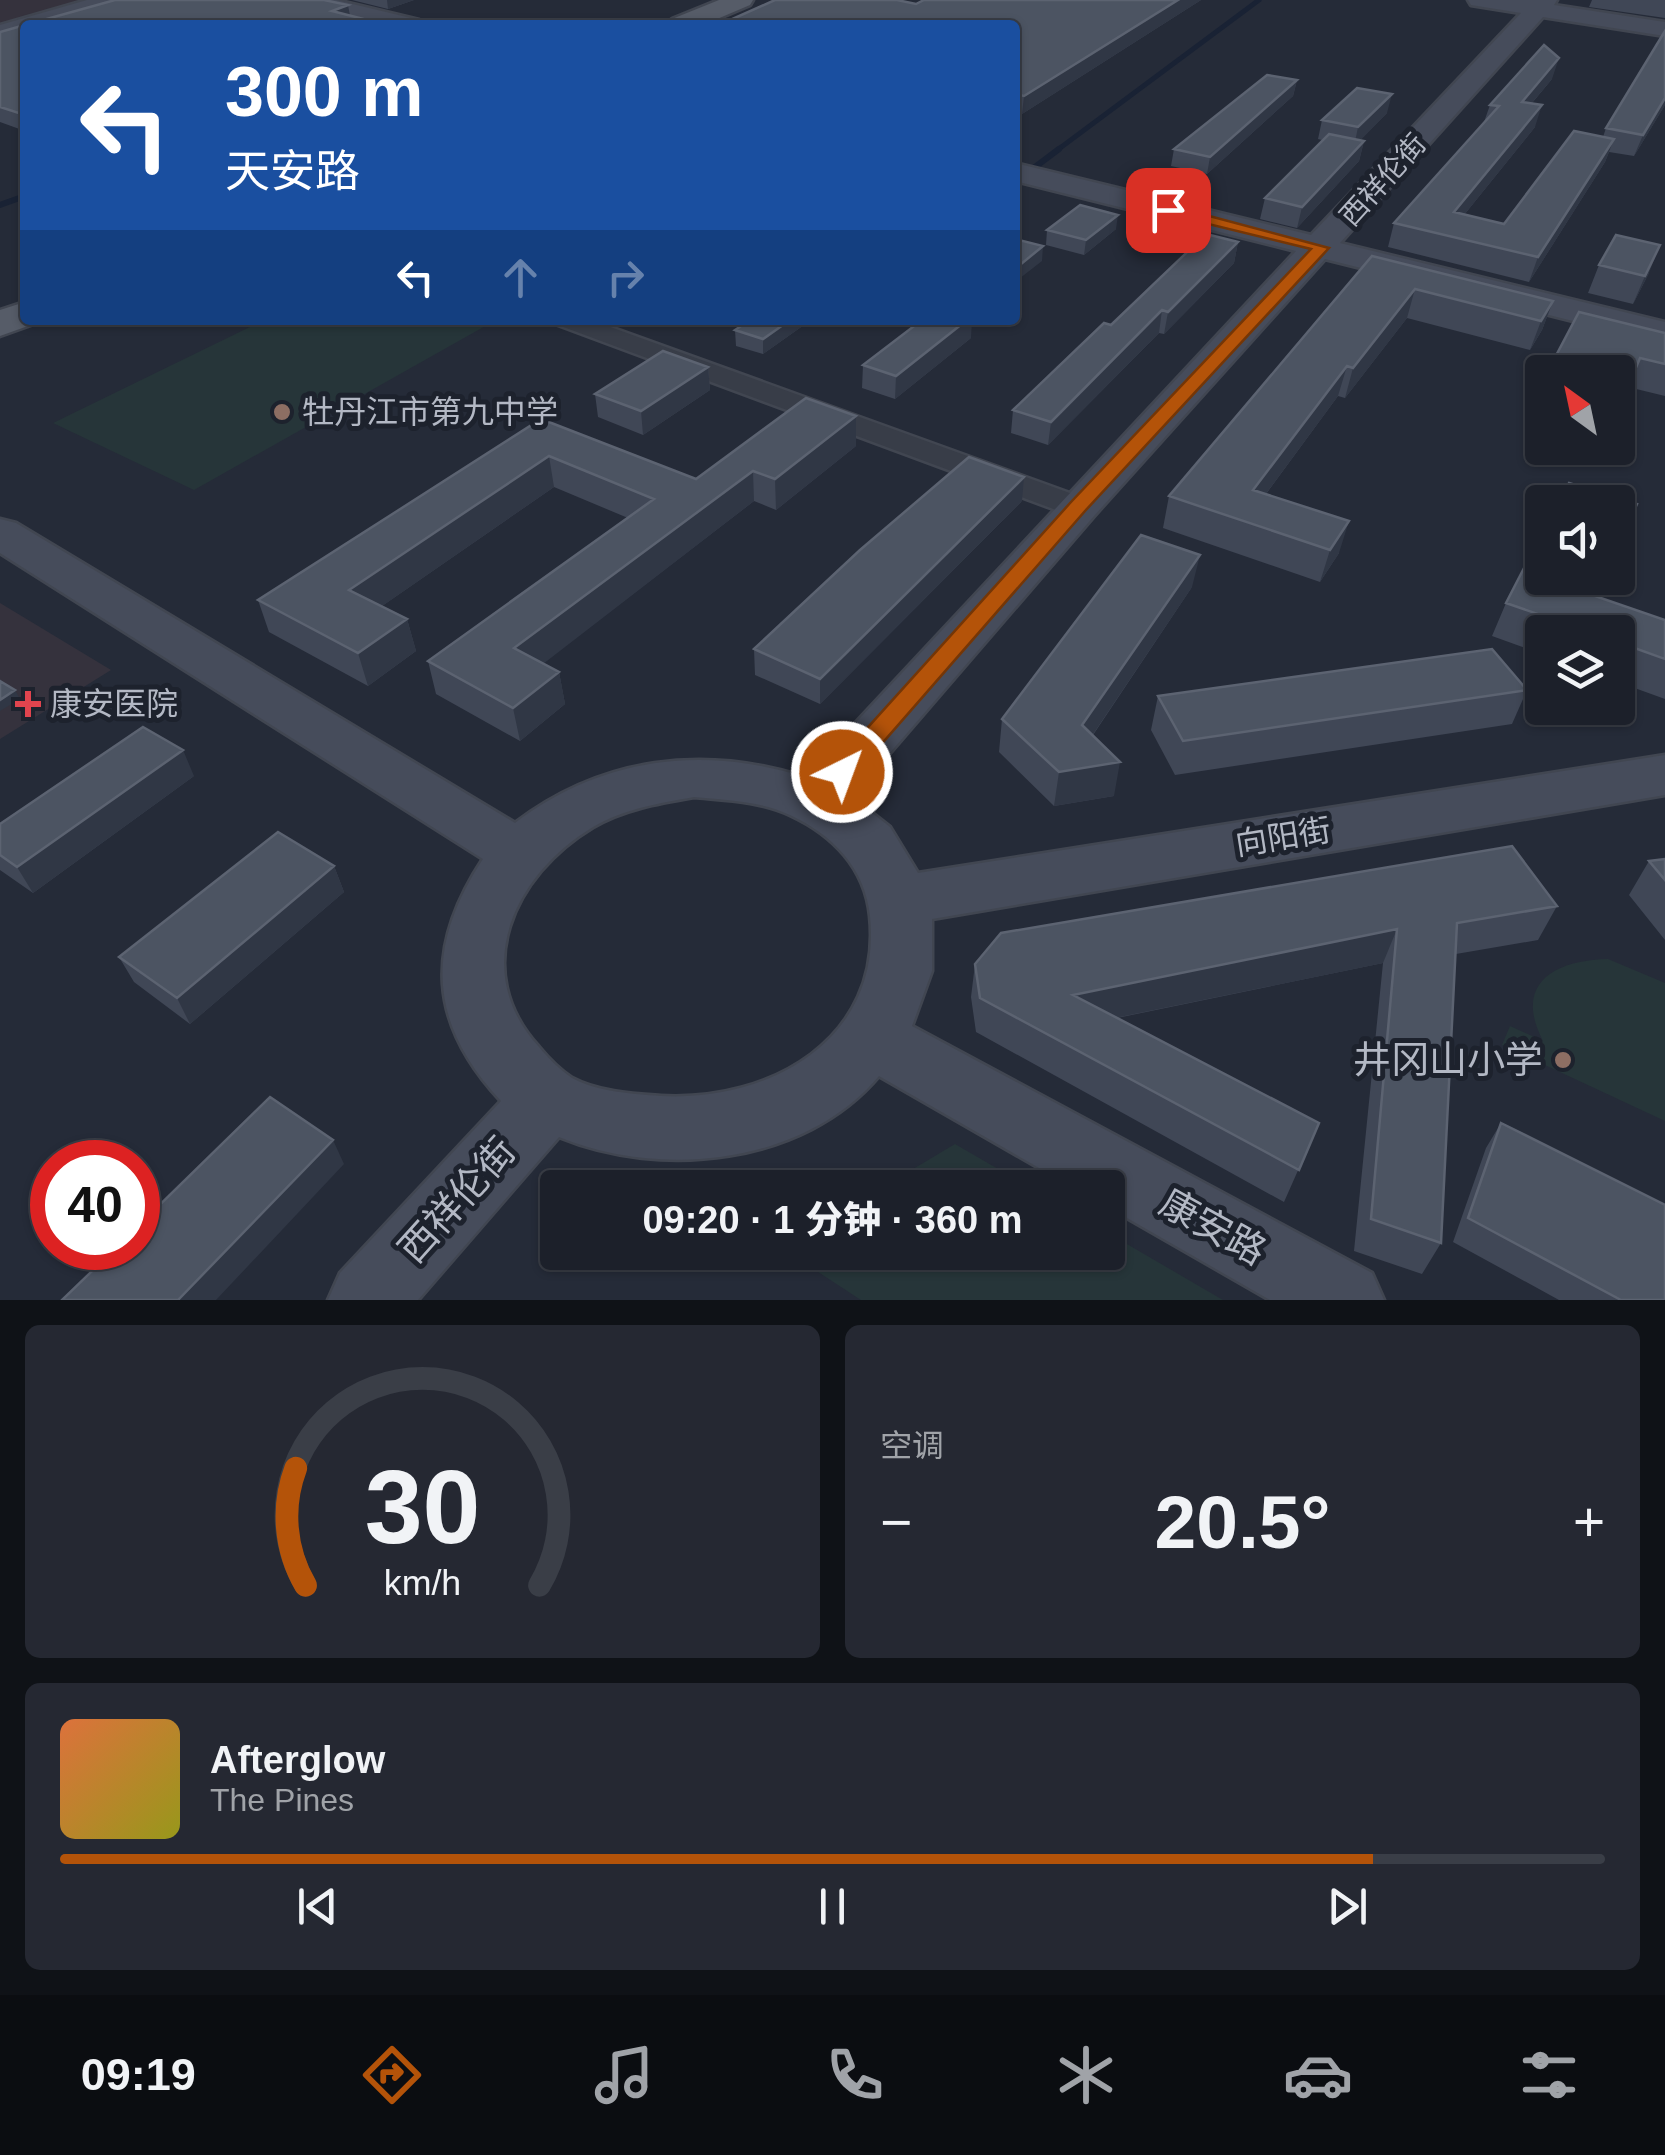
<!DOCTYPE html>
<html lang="zh">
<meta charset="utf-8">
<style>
:root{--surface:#1c202a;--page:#252832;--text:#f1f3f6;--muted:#a0a3a8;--line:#3a3e47;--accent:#b45309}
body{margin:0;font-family:Arial,"Noto Sans SC",sans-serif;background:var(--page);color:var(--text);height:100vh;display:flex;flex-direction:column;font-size:38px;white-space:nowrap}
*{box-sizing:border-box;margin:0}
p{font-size:32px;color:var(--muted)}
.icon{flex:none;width:55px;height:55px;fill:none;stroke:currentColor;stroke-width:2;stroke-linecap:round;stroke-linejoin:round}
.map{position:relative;height:1300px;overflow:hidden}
.drawer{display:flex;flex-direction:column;gap:25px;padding:25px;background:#0f1217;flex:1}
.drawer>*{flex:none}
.banner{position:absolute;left:20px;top:20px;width:1000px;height:305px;border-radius:10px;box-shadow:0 2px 8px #0004,0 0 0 2px var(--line);background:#1a4fa0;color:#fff;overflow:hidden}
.needle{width:65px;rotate:327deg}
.tools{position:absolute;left:1525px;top:355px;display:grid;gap:20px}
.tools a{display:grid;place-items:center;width:110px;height:110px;border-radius:10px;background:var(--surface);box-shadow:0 2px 8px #0004,0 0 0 2px var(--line);font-size:50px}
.speed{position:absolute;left:30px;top:1140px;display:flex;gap:20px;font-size:50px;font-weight:700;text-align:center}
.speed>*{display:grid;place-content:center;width:130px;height:130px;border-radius:50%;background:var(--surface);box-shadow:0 2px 8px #0004,0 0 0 2px var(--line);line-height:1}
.speed .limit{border:15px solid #d22;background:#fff;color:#111}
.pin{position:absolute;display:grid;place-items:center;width:85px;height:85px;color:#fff;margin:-42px;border-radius:20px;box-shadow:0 5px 15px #0006}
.me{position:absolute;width:110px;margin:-55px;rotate:42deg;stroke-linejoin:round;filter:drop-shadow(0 0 8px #0008)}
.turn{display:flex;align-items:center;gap:35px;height:210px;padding:0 40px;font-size:45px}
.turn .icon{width:130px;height:130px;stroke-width:2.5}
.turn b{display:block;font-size:70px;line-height:85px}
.lanes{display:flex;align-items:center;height:95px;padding:0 40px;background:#0003;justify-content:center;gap:50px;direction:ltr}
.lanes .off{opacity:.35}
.big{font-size:75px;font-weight:800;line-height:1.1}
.drawer .card{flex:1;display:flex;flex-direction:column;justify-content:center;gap:15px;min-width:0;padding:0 35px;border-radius:15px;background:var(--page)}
.drawer .dial{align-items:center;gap:0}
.dial svg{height:260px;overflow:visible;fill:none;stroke:var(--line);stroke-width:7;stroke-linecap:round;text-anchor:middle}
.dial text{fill:var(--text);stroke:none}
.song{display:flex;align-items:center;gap:30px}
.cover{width:120px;height:120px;border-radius:15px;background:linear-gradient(135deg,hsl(20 70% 55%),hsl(60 70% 35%))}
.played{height:10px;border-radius:5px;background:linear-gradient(90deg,var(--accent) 85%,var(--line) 85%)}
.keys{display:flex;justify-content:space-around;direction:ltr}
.heat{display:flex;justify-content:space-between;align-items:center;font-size:55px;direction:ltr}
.drawer .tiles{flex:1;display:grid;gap:25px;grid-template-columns:1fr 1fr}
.card:last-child{grid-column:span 2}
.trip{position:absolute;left:540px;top:1170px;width:585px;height:100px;border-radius:10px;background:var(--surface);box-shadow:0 2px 8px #0004,0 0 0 2px var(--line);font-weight:800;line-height:100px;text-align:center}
.dock{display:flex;height:160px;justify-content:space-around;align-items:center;background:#0b0d11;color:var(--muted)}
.dock .icon{width:70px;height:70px}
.dock .current{color:var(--accent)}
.dock b{font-size:45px;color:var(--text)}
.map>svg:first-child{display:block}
</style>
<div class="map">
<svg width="1665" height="1300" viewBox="0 0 1665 1300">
<rect width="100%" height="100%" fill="#252b38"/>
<path fill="#35323d" d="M0,0H97L0,27Z
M0,603L111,670L0,739Z"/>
<path fill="#263539" d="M264,320H496L194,490L53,423Z
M1608,959L1665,983V1121L1502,1045L1510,1026L1543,1041C1513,984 1554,960 1608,959Z
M955,1144L1029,1187H883Z
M1108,1233L1223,1300H861L789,1253L1108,1252Z"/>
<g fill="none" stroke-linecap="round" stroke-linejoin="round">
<path stroke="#192234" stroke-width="5" d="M1056,151L1259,0"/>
<path stroke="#192234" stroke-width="6" d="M1015,182L1059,149
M0,205L25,196"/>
<g stroke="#414651" stroke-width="5">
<path id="street" d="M554,320H591L1089,500L1093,507L1089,514H1067L558,325Z"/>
</g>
<g stroke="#414651" stroke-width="5">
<path id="secondary" d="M87,0H123L120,5L50,25H25V32L0,39V25Z
M296,0H336L419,20L423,25H382L299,5Z
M1468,0H1557L1554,5L1665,22V36L1543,17L1340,243L1665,322V344L1325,259L1094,516L852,797L890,827L918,873L1665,755V795L932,919V971L912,1026L1372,1273L1384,1300H1270L1108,1207V1188H1074L879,1076C804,1165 661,1179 559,1137L418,1300H328L340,1273L501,1101C428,1023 425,947 483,859L0,553V519L16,523L515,823C602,757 703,745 805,777L1296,251L1015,181V163L1311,235L1521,13L1471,5ZM694,797C726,800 761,801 790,815C833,835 865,868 870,916C883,1039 770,1102 661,1096C632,1094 598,1092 572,1078C560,1070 548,1058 539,1047C469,971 513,875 593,827C624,809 659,803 694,797Z"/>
</g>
<g stroke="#414651" stroke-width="5">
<path id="primary" d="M719,0H753L750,5L703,25H668L672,19Z
M25,302V320L39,322L0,336V310Z"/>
</g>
<use href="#street" fill="#383d48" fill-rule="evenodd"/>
<use href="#secondary" fill="#464c5b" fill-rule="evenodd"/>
<use href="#primary" fill="#565c68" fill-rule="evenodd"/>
</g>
<path fill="#404756" d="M352,0H414L388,9Z
M1201,0L1022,114L1015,112V25L916,4Z
M1592,0H1665V18L1589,7Z
M25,25V131L0,122V32Z
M1552,79L1532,103L1535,127L1464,215L1504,224L1603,137L1606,128L1665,105L1634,156L1609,152L1605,162L1529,282L1388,247L1394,223L1484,122L1490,105Z
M1297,80L1293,96L1207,174L1171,166L1174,149Z
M1387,113L1360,140L1364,141L1359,161L1297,228L1260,219L1265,198L1322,140L1318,139L1322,120Z
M1116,229L1084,255L1046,245L1047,230Z
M1238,242L1234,263L1164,334L1159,333L1048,445L1011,433L1013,410L1111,325Z
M1372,256L1553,301L1542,330L1530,350L1407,318L1345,398L1338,396L1266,494L1339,553L1320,582L1163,528L1169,496Z
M1599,265L1649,273L1633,304L1588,293Z
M1579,312L1665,333V396L1628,387L1618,412V372H1548Z
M811,320L763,354L736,346L735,330Z
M971,338L895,399L862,388L863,365Z
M708,367L710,390L643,435L598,417L595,394Z
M541,419L696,479L856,446L776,510L754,501L543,663L559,672L565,704L520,741L436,694L428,661L628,518L554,487L382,606L407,619L416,651L368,686L269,632L258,600Z
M1022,501L820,704L755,675L754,649Z
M1192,587L1093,735L1114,796L1054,806L999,752L1002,719Z
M1595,596L1665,620V699L1618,682V632H1542V654L1492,636L1506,603Z
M1527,690L1512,724L1175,775L1151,730L1158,696Z
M194,776L33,893L0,870V824Z
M1665,859V940L1629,895L1649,861Z
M334,866L344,892L190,1024L134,982L119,957Z
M1557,906L1538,940L1456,954L1441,1243L1422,1274L1354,1251L1383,963L1117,1018L1319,1123L1284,1202L976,1032L971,997L975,964Z
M1501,1123L1665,1300H1559L1453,1242L1486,1148Z"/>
<path fill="#303745" d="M387,0H414L388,9Z
M1178,0H1201L1022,114L1024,96Z
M348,5L351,21L332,11Z
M1559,58L1552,79L1515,123L1522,102Z
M1297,80L1293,96L1207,174L1210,157Z
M1392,94L1387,113L1354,147L1358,127Z
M1665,98V105L1634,156L1643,135Z
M1542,105L1535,127L1447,236L1454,212Z
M1614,139L1605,162L1529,282L1538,257Z
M1364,141L1359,161L1297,228L1302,207Z
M1118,215L1116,229L1084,255L1086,240Z
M1238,242L1234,263L1164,334L1168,312Z
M1660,245L1649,273L1633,304L1645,276Z
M1043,246L1042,261L1015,282V269Z
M1415,289L1407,318L1345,398L1353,368Z
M1553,301L1542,330L1530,350L1541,321Z
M1162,310L1159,333L1048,445L1051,422Z
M790,320H811L763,354V339Z
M967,320H972L971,338L895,399L896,376Z
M1347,366L1338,396L1245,522L1253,490Z
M708,367L710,390L643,435L641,411Z
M856,416V446L776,510L775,479Z
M549,456L554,487L359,622L349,590Z
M753,471L754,501L521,681L514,648Z
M1024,477L1022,501L820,704V679Z
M1349,521L1339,553L1320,582L1330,550Z
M1200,555L1192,587L1077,758L1082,725Z
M407,619L416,651L368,686L358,653Z
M559,672L565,704L520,741L513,708Z
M15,690L20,699L0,711V700Z
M183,750L194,776L33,893L17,867Z
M1120,762L1114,796L1054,806L1059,772Z
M334,866L344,892L190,1024L177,998Z
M1397,929L1383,963L1066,1028L1073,995Z
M333,1140L344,1164L216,1300H178Z"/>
<path fill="#4c5462" stroke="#5c6371" stroke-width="2.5" d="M115,0H324L348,5L332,11L387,25H25Z
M775,0H897L916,4L924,0H1178L1024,96L1015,94V25H719Z
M25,25V115L0,107V32Z
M1665,31V98L1643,135L1606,128Z
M1544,45L1559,58L1522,102L1542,105L1454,212L1504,224L1574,131L1614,139L1538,257L1394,223L1499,106L1490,105Z
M1267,75L1297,80L1210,157L1174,149Z
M1357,88L1392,94L1358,127L1322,120Z
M1329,134L1364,141L1302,207L1265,198Z
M1080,205L1118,215L1086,240L1047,230Z
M1206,234L1238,242L1168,312L1162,310L1051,422L1013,410L1104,323L1111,325Z
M1616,235L1660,245L1645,276L1599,265Z
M1015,239L1043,246L1015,269Z
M1372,256L1553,301L1541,321L1415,289L1353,368L1347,366L1253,490L1349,521L1330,550L1169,496Z
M1579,312L1665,333V364L1640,358L1627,389L1618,387V372H1562L1549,369Z
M750,320H790L763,339L735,330Z
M922,320H967L896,376L863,365Z
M663,351L708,367L641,411L595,394Z
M806,398L856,416L775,479L753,471L514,648L559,672L513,708L428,661L654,499L549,456L349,590L407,619L358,653L258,600L541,419L696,479Z
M969,457L1024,477L820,679L754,649L860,550Z
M1569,483L1637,504L1618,547V502H1559Z
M1542,533V578H1603L1595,596L1665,620V659L1618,642V632H1590L1506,603Z
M1141,535L1200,555L1082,725L1120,762L1059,772L1002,719Z
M1492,649L1527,690L1183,741L1158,696Z
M0,681L15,690L0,700Z
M143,727L183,750L17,867L0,855V824Z
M278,832L334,866L177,998L119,957Z
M1512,846L1557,906L1457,923L1441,1243L1371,1219L1397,929L1073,995L1319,1123L1299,1170L980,998L975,964L1001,933Z
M1665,859V880L1649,861Z
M270,1097L333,1140L178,1300H62L116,1248H138V1226Z
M1501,1123L1665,1205V1300H1621L1468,1218Z"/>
<path fill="#b45309" stroke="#753606" stroke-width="2.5" d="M1168,205L1329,248L1085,511L851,779H833L829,772L833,766L1071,502L1311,249L1163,213L1161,210Z"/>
<g fill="#8d6e63" stroke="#1d222d" stroke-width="4">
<circle cx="282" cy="412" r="10"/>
<circle cx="1563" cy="1060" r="10"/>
</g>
<path fill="#e0444e" stroke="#1d222d" stroke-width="4" d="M23 689h10v10h10v10h-10v10h-10v-10h-10v-10h10z"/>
<g text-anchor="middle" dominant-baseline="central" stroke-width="10" stroke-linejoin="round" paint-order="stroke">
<g font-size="28" fill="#b3b8c4" stroke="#1d222d">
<text transform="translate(1383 180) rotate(-48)">西祥伦街</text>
</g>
<g font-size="32" fill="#b3b8c4" stroke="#1d222d" text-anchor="start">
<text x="302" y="412">牡丹江市第九中学</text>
<text x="50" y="704">康安医院</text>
</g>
<g font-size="32" fill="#b3b8c4" stroke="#1d222d">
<text transform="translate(1283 837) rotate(-9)">向阳街</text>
</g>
<g font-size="38" fill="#b3b8c4" stroke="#1d222d" text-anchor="end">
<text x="1543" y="1060">井冈山小学</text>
</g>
<g font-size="38" fill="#b3b8c4" stroke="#1d222d">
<text transform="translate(457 1200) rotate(-48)">西祥伦街</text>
<text transform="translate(1213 1227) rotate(29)">康安路</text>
</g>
</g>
</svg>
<div class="tools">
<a><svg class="needle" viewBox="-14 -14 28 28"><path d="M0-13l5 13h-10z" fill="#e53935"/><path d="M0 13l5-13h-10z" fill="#a0a3a8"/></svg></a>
<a><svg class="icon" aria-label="sound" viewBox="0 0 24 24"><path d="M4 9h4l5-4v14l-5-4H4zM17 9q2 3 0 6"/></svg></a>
<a><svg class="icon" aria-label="layers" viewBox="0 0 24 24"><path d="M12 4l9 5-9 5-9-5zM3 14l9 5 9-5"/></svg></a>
</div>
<div class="speed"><div class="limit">40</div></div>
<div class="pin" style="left:1168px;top:210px;background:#d93025"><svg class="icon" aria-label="arrive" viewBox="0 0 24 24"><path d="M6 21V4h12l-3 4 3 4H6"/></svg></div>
<svg class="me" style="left:842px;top:772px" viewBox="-20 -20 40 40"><circle r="17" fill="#b45309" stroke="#fff" stroke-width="3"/><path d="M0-11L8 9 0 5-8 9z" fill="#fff"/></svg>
<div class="trip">09:20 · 1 分钟 · 360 m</div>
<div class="banner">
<div class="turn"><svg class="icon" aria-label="left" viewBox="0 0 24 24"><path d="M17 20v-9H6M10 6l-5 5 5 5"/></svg><div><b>300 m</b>天安路</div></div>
<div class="lanes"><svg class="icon" aria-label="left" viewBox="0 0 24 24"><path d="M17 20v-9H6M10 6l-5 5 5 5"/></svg><svg class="icon off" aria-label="ahead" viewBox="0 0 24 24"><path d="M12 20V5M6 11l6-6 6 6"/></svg><svg class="icon off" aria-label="right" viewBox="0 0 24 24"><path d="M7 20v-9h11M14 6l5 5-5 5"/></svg></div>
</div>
</div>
<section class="drawer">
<div class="tiles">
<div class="card dial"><svg viewBox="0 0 100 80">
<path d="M14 69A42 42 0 1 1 86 69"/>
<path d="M14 69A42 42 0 0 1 11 33" stroke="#b45309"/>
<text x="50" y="56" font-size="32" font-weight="700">30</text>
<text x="50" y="72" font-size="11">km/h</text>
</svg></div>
<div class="card"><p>空调</p>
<div class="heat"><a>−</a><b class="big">20.5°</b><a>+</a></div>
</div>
<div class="card">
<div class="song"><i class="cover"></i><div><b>Afterglow</b><p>The Pines</p></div></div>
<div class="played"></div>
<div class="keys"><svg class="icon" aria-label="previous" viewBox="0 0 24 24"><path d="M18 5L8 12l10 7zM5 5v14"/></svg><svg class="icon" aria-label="pause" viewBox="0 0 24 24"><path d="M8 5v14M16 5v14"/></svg><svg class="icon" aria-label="next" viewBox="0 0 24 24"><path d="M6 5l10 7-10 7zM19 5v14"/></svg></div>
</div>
</div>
</section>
<nav class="dock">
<b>09:19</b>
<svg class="icon current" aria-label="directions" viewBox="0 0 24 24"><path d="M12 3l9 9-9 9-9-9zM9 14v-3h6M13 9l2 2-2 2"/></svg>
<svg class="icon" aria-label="music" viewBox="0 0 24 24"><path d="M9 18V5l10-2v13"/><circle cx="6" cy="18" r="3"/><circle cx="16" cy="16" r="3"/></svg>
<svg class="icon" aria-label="phone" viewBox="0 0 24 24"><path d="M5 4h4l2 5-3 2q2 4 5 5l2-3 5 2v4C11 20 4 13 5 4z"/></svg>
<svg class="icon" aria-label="climate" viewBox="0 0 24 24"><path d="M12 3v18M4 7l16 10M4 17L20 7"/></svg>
<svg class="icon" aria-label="car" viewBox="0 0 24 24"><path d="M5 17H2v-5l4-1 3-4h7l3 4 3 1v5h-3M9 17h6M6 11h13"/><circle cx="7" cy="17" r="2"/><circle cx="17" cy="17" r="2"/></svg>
<svg class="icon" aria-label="filters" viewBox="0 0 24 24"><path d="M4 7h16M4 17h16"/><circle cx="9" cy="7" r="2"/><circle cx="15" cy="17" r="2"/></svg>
</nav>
